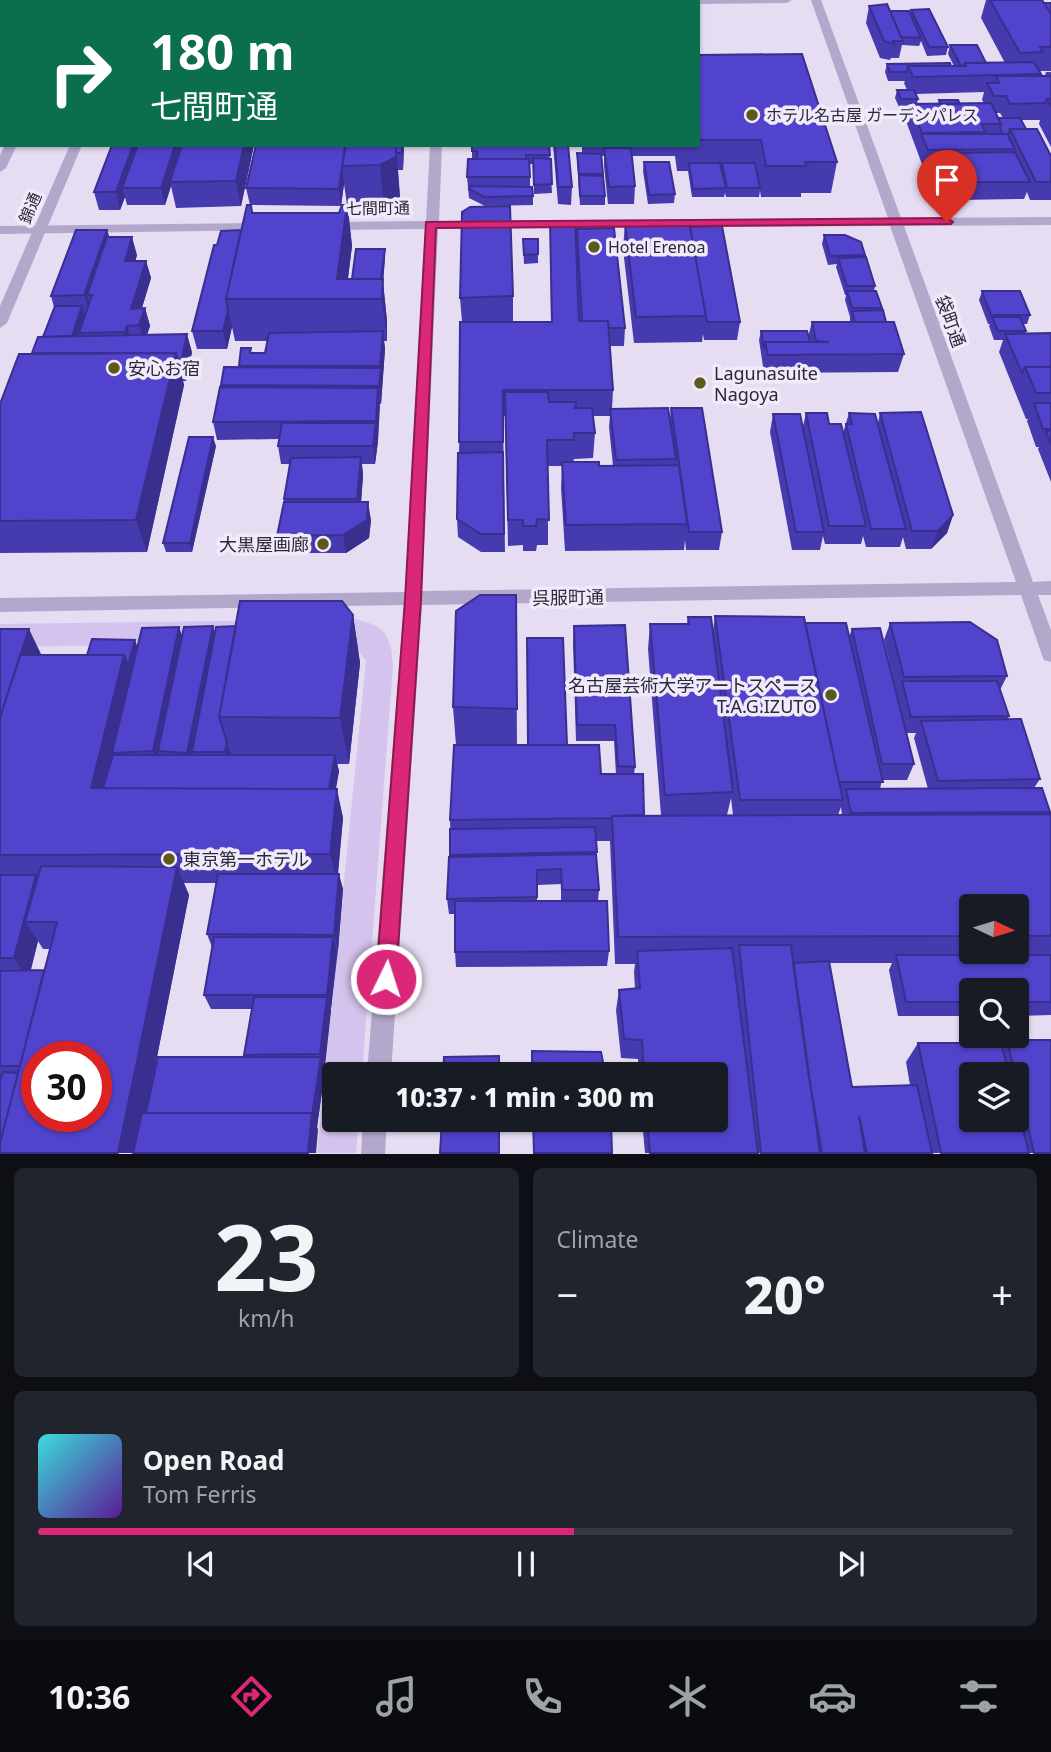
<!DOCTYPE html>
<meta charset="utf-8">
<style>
:root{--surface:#171b24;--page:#20242c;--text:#f1f3f6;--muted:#9ea1a6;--line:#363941;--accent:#db2777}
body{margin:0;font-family:"Noto Sans","Noto Sans JP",sans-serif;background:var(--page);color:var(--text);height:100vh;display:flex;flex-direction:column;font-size:26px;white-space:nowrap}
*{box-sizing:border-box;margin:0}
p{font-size:23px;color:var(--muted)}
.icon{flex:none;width:38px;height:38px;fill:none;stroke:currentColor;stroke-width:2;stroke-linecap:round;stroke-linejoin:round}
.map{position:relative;height:1154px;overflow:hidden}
.drawer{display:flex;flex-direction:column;gap:14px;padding:14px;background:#0d0f14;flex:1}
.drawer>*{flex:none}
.guide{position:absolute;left:0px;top:0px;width:700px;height:147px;box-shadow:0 2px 5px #0004;background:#0b6e4f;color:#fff;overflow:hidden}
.needle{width:46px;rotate:94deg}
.fabs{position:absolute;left:959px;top:894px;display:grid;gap:14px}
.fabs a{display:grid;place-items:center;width:70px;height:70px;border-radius:7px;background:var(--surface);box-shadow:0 2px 5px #0004;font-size:35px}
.speed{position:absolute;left:21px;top:1041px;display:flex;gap:14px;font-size:35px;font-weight:700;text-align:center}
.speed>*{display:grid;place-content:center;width:91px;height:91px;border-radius:50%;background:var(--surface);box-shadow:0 2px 5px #0004;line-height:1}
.speed .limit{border:10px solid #d22;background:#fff;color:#111}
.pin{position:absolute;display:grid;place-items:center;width:60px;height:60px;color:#fff;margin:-72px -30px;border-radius:50% 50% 50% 0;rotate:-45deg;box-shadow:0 0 7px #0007}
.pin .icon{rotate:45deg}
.me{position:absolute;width:77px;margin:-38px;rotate:4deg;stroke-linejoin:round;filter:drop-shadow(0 0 5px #0008)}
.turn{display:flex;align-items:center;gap:24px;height:147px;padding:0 35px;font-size:32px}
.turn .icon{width:91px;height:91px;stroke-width:2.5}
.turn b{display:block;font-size:49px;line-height:60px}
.big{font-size:52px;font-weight:800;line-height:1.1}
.drawer .tile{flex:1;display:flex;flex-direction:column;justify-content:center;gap:10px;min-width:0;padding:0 24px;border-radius:10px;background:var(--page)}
.drawer .dial{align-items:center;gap:0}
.dial b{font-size:91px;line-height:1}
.song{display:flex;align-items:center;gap:21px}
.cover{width:84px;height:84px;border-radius:10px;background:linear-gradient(135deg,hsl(180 70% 55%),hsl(270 70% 35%))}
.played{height:7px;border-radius:4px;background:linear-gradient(90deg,var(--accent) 55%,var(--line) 55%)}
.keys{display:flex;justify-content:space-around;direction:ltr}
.heat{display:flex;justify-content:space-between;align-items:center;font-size:38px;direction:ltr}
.drawer .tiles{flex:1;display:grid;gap:14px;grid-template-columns:1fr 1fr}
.tile:last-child{grid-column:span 2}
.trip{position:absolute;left:322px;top:1062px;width:406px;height:70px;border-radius:7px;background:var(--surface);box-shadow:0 2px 5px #0004;font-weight:800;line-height:70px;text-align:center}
.tabs{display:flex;height:112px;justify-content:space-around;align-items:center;background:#090b0e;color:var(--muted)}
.tabs .icon{width:49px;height:49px}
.tabs .on{color:var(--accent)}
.tabs b{font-size:32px;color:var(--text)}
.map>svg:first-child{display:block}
</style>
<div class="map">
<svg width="1051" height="1154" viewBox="0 0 1051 1154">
<rect width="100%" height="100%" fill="#e6ddf3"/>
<path fill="#d4c3ec" d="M355,619L375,625L385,633L391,647L393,666L362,1074H334V1120H359L356,1153H317L366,661L352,642L0,647V624Z"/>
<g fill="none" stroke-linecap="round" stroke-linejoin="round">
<path fill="#b3a8cc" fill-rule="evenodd" d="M441,0H451V2H441Z
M811,0H821L901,218L1051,217V225L904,226L1033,582L1051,581V595H1038L1051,630V662L1044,660L1042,655L1021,595L422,605L391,1074H367L404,605L0,612V598L405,592L425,229L327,230L320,226L327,222L426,221L430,145H442L439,221L888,218ZM890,226L1016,582L422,591L438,229Z
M264,223L269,224V230L0,234V226Z
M363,1120H387L385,1154H361Z"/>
<path fill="#b3a8cc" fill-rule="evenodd" d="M74,0H84L73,2Z
M135,0H145L134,2Z
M622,0H792L787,3L698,4V2H621Z
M5,145H17L6,168L0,172V155Z
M70,145H82L7,323L0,328V306Z"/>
</g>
<path fill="#463aaf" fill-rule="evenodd" d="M986,0H1042L1044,3H1051V71H1039L1041,74L1040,76H1045L1046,72H1051V147L1039,124L1040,120H1022L1026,129L1051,156V200H1030L1027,192L1024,199L959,200L957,194L955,199H948L935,193L926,170L927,167H923L906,121L909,107H899L895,98L897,90H907L904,83L905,81H888L885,72L887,64L954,66L948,54L950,45L986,63H1005L981,18ZM984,92L982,100L984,103L960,104L939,100L938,104H917L918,99L916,94ZM996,113H1000L1003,118H998Z
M869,6L910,14L911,10L948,47L946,55L927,56L921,41L919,46L902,45L899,58H891L890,60L880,58L866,23Z
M698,55L837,162L831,193H801V197H761L760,191L759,197H726L725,193L724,197H692L688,171H677L675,156H632L635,186L634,204H608L604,166V156H602L605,196V205H580L577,162V153H582V145H698Z
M254,145L241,206L176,208L171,186L165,205H127L125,197L120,210H99L94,192Z
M404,145L403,170H398L400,198L384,206L348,207L352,246L348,279H352L385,258L383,282L387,321V341H384L385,349L381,404H379L378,441L375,464H362L363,475L361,502L371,520L369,538L346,553H281L277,536L284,502V499L290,464H281L278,446L279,439L217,440L213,422L221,385L239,367V366L252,353H265L267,341H235L232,327L227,349H197L192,331L217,245L241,230L250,205L246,188ZM344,184L347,205L339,213H253L251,205L341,206Z
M472,145H549L552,193L534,194L533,164H530V187L533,196V205L485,206L469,198L467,177L472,159Z
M553,145H568L572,187L571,205L558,204Z
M644,162L675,194L674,203L648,204L643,171Z
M550,221L579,321L576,247L577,229L625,328L624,346H610L613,390L612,409L670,420L671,408L722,532L719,550H686L685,540L684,550L565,551L561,488L562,466H548V545H537L536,551H523V545L508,546L505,416H503L505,552H481L458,537L457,519L459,453L462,322L460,298L513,296V322H551ZM593,416H610L609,427L613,466H599L573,462L574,459L593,458L595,433Z
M625,223L690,230L740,322L737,340H704L703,334L702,342L634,343L623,249Z
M824,235L865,255V257L875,286L874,291L882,308V310L886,322L904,354L898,372L764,373L759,340L761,331L808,337L812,322H850V317L845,300L846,295H845L836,267L837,264L828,265L822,244Z
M110,237L137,255L135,261H146L151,278L142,308H145L150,326L147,335L192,352L186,381H183L184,385L147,552L0,553V404L43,337L54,307L51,296Z
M523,239H538V263L524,264Z
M982,291L1030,315L1027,324H1023L1026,331L1025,334L1051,333V482L1038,449L1039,447H1036L1027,421L1028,419H1026L999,352L1003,340H994L989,326L990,324H988L979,300Z
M806,413L829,424L843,433L849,413L878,423L880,413L953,515L947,533L931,549H906L903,537L900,547H866L863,536L861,544H825L823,536L820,550H792L770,432L773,414L803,426Z
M216,446L192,552H166L163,543Z
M516,595L517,745H567L601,774H616L614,741H576L573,643L574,626L635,767L634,774L644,815H661L648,649L650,624H687L688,617L713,630L715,616L805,623L849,637L852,629L897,694L884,640L890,623L1007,676L1000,690L1009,716L1008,719L1040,779L1034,788L1050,812L1049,814H1051V1015L1017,1016V990H971V1016H898L889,970L892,963H829L852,1087L910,1085L906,1062L918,1043L1002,1047L1007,1040L1051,1153H645L642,1120H716V1074H639L638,1059L621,1058L616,1010L619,990L635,989L634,972L635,964H615L610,841H596V858L599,890L598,901L609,951L607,966L456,967L455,952V914H449L447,899L451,857L450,820L456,745L453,707ZM907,733H916L914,738L928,789H880L882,780H907L914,764ZM731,798L733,815H727ZM841,807L842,815H838ZM561,884V901H537V885ZM971,906H1017V952H971ZM971,1074H1017V1120Z
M353,615L360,663L349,764H337L339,771L336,789L343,818L338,874L343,889L338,950L324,1067L325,1070L317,1127L318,1130L0,1080V629L41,654V655H87L135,640L137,647L179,627L182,636L215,632L236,626ZM184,883H216L207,934L212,947L204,995L211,1009H252L244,1055L245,1057L152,1082L189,895ZM38,941L43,949H50L44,970H31Z"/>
<path fill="#392f8e" d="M2,10V57L0,61V13Z
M133,145H143L122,188L125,197L120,210L116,192Z
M175,145H184L170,182L171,186L165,205L161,188Z
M244,145H254L241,206L236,181Z
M396,145L400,198L384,206L380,165Z
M402,145H404L403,170L402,153Z
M342,166L344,184L341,206L339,189Z
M347,205L352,246L345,299L337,279Z
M107,230L113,247L87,295L91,309L90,313L84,295Z
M132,237L137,255L130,279L125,261Z
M385,249V258L383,282L387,321V341L382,299H379Z
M146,261L151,278L136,327L131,309Z
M82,306L85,315L74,349L71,340Z
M145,308L150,326L144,343L139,325Z
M228,310L232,327L227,349L223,331Z
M127,326L132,344L130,350L125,332Z
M383,331L385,349L381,404L379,386Z
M187,334L192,352L186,381L181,363Z
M176,353L184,385L147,552L136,520Z
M378,388L380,406L378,441L375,464L373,446L376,423Z
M213,437L216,446L192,552L190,543Z
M361,457L363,475L360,517L357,499Z
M368,502L371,520L369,538L346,553L343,535Z
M953,515L947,533L931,549L938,531Z
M353,615L360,663L349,764L340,718Z
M213,626L218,644L192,752L195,760L193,769L187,753Z
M179,627L185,645L158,751L161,760L160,768L153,751Z
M29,629L41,654L8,757L0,717Z
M135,640L138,649L112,753L118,766L112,791L91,788L124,655Z
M227,742L232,759L231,769L225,752Z
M335,755L339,771L332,807L329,791Z
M337,789L343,818L337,882L330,854Z
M177,867L189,895L138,1153H118Z
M339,874L343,889L338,950L334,935Z
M36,875L49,897L25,922L38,941L28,979L14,958Z
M333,937L337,952L331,1009L327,995Z
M327,997L331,1011L325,1067L320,1054Z
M321,1057L325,1070L317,1127L318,1130L316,1153H308L312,1113Z"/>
<path fill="#5143cb" stroke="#392f8e" stroke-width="2" fill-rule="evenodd" d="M0,0H7L6,2H2V10L0,13Z
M160,0H289V2H159Z
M349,0H412L416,2H349Z
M600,0H666V2H600Z
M990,0H1042L1051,14V47H1040L1043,52L1020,53Z
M1044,3H1051V14Z
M887,4L903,41H893L894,44L884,41L869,6Z
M929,9L948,47H929L911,10Z
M890,11H909L921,38L901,37Z
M950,45H977L986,63H965L964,66H961Z
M802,54L837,162H805L807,166H766L761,140H698V55Z
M1034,62L1041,74L913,77L908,66H966L965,63Z
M950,63L951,66H908L907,72H890L887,64Z
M996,76H1051V99H1047L1045,103L1010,104L1006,96H994L987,83H999Z
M897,90H914L918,99H901Z
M1047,99H1051V107Z
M939,100H958L960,104H941Z
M991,103L1001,124H982L985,132L922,133L910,104Z
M998,118H1020L1026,129H1010L1008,135L1007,134H1003L1000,128L1001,124Z
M1010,129H1037L1051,156V182H1036Z
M921,134H1007L1015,149L928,150Z
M112,145H133L116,192H94Z
M138,145H175L161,188H122Z
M182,145H244L236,181L170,182Z
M256,145H345L339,189L246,188Z
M346,145H396V157L380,165L342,166Z
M396,145H402V153H396Z
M472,145H549L550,155H526V159H477V151H472Z
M555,145H568L572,187H558Z
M604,148H631L635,186L609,187Z
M1015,152L1030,182H965L951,153Z
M577,153L601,154L603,174H579Z
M533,158L551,159L552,184L534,185Z
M468,159H529L530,177H467Z
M644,162H669L675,194L649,195Z
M929,162H946L958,190H951L938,184Z
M689,163H720L726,188L693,189Z
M722,163H755L760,188H727Z
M579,175L603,176L605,196H580Z
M470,186L532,187L533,196L484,197L469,189Z
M247,205H251L252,213H339L342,205H347L337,279H383L382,299H226Z
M510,206L513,296L460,298L462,212L470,207Z
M550,221H575L579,321H608L613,390H503V442H459L460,322H552Z
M689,222L706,316L636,317L625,223Z
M722,226L740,322H707L690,227Z
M614,228L625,328H609L608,321H582L577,229Z
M76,230H107L84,295L51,296Z
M241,230L226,299L228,310L223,331H192L214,245H217L221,231Z
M824,235H845L861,242L865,255L830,256Z
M107,237H132L125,261H146L131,309L145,308L139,325L127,326L125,332L79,333L92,295H87Z
M523,239H538V254L524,255Z
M356,249H385L381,279H352Z
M866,257L875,286H847L838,258Z
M847,291H876L882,308H852Z
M982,291H1020L1030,315H991Z
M55,306H82L72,336L43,337Z
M883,310L886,322H855L852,311Z
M992,317H1020L1026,331H998Z
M812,322H894L904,354L768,355L765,342H829L816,341Z
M383,331L380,366H239L241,348H251L250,353H265L269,333Z
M761,331H807L810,342H765L764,348Z
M1051,333V367H1025L1022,373L1005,334Z
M187,334L181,363H179L176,353H32L38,337Z
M176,353L136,520L0,521V404L19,354Z
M224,367L381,368L379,386L221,385Z
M1025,367H1051V393H1036Z
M220,387L378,388L376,421L213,422Z
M505,392H548L549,402H576L575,408H592L595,433H574V440H547L549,520L537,519L536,526H523V520H508Z
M1034,403H1051V429H1043Z
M668,408L676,459L616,460L610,409Z
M671,408H702L722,532H689Z
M921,412L953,515L938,531H912L880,413Z
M806,413H827L829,424H841L866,526H829Z
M849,413L875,414L906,529H871L846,424H852Z
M773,414H800L824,532H796Z
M282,423H376L373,446H278Z
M1046,431H1051V445Z
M189,437H213L190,543H163Z
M503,452L504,534H481L457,519L458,453Z
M361,457L357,499H284L291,458Z
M562,462H599V466L679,465L687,524L566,525Z
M284,502H368L367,520L343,535L277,536Z
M480,595H516L517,709L453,707L456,611Z
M240,601H342L353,615L340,718L219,717Z
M715,616L804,617L843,800H740Z
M688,617H711L733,792L665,795L650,624H689Z
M970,622L997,640L1007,676L904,677L890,623Z
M805,623H846L883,782H839Z
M625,625L635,767L618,766L615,725H577L574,626Z
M213,626L187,753L158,751L184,627Z
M236,626L219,717L227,742L225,752H192L216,627Z
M179,627L153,751L112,753L142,628Z
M880,628L914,764H882L852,629Z
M0,629H29L0,717Z
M527,638H563L567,745H528Z
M92,639L135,640L128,665L124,655H87Z
M20,655H124L91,788L337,789L330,854L0,855V718Z
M902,681H997L1009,716L911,717Z
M1021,719L1040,779L938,781L921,721Z
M454,745H599L601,774H643L644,815L612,816V818L450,820Z
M113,755H335L329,789L103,788Z
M1042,788L1050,812L851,813L846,789Z
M1051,814V936H1017V906H971V936L618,937L612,816Z
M595,827L597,852L450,855V829Z
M596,854L599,890H562L561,869L537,870V897L447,899L449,857Z
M41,866L177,867L118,1153H0V1143L57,922H25ZM37,1057H96V1116H37Z
M218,874H339L334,935L207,934Z
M0,875H36L14,958H0Z
M455,901H607L609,951L455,952Z
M214,937H333L327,995H204Z
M739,945H791L820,1153H761Z
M732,948L758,1153H650L647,1120H716V1074H644L642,1040L624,1039L619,990L640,988L637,951Z
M896,955H1051V1002H1017V990H971V1002H906Z
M829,961L852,1087L917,1085L932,1153H867L859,1116L865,1153H822L808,1071L793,963Z
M44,970L20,1066H0V971Z
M254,997H327L320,1054L244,1055Z
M1007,1040H1051V1153H1034L1017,1080V1074H1015Z
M918,1043H1001L1009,1074H971V1120H1017V1105L1029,1153H941Z
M532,1051L601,1052L605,1072H623V1074H532Z
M499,1056V1074H443L444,1057Z
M158,1057H321L312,1115V1113H146Z
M3,1072L18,1073L0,1143V1081Z
M142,1113H312L308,1153H133Z
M442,1120H499V1153H440Z
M533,1120H611L612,1153H534Z"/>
<path fill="#db2777" stroke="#8e194d" stroke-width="2" d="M947,218L953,222L951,224L436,228L421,600L396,979L393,986L386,989L379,986L376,979L405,600L426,222Z"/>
<g fill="#5d581c" stroke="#f0eafb" stroke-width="2.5">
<circle cx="752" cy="115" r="7"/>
<circle cx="594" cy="247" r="7"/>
<circle cx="114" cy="368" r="7"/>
<circle cx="700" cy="383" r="7"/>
<circle cx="323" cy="544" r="7"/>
<circle cx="831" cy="695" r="7"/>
<circle cx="169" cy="859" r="7"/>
</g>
<g text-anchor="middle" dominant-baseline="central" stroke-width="7" stroke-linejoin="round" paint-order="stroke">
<g font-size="16" fill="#2b2939" stroke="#f0eafb" text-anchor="start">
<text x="766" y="115">ホテル名古屋 ガーデンパレス</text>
<text x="608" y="247">Hotel Erenoa</text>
</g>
<g font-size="16" fill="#2b2939" stroke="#f0eafb">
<text transform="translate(30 208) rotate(-67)">錦通</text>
<text transform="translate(378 208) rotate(-1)">七間町通</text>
</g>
<g font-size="18" fill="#2b2939" stroke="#f0eafb">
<text transform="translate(951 321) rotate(70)">袋町通</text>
<text transform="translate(568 597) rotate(-1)">呉服町通</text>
</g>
<g font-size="18" fill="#2b2939" stroke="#f0eafb" text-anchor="start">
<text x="128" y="368">安心お宿</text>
<text x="714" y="373">Lagunasuite<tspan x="714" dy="21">Nagoya</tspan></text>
<text x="309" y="544" text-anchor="end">大黒屋画廊</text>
<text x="817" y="685" text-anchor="end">名古屋芸術大学アートスペース<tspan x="817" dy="21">T.A.G.IZUTO</tspan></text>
<text x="183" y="859">東京第一ホテル</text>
</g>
</g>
</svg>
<div class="fabs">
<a><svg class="needle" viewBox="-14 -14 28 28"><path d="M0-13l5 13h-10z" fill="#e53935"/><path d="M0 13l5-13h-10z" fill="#9ea1a6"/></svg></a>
<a><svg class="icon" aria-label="search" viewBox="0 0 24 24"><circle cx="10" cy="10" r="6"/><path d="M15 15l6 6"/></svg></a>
<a><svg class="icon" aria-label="layers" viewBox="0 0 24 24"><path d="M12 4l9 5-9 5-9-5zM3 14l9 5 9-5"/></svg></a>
</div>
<div class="speed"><div class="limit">30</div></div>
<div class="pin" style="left:947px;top:222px;background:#d93025"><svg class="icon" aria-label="arrive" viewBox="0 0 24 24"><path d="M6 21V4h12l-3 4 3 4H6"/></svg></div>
<svg class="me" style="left:386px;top:979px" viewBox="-20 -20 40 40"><circle r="17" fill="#db2777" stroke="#fff" stroke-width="3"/><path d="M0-11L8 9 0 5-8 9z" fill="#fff"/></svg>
<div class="trip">10:37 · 1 min · 300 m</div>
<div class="guide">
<div class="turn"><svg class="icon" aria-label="right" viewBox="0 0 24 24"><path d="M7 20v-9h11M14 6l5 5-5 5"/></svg><div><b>180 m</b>七間町通</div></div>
</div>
</div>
<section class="drawer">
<div class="tiles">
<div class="tile dial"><b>23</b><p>km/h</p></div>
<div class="tile"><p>Climate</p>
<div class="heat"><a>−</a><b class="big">20°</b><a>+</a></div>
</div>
<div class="tile">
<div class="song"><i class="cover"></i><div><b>Open Road</b><p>Tom Ferris</p></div></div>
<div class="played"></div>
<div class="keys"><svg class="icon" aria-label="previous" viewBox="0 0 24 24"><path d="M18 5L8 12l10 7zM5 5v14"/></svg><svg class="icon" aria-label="pause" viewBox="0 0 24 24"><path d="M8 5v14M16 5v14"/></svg><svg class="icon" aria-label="next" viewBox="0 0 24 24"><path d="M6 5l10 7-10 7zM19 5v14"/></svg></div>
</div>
</div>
</section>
<nav class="tabs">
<b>10:36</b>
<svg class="icon on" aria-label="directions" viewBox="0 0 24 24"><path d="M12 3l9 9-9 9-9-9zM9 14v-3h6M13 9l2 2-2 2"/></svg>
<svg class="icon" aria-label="music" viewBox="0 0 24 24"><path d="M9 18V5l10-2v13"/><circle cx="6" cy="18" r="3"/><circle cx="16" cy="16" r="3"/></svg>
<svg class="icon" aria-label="phone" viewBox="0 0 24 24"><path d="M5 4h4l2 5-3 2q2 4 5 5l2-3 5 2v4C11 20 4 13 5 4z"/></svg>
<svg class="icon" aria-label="climate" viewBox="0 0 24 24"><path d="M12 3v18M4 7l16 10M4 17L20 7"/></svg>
<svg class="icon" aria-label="car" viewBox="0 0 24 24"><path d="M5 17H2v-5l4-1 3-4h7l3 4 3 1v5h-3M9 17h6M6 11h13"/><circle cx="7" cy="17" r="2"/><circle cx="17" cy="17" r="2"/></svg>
<svg class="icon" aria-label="filters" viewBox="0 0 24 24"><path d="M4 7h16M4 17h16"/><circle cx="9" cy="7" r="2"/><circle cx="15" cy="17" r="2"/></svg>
</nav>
